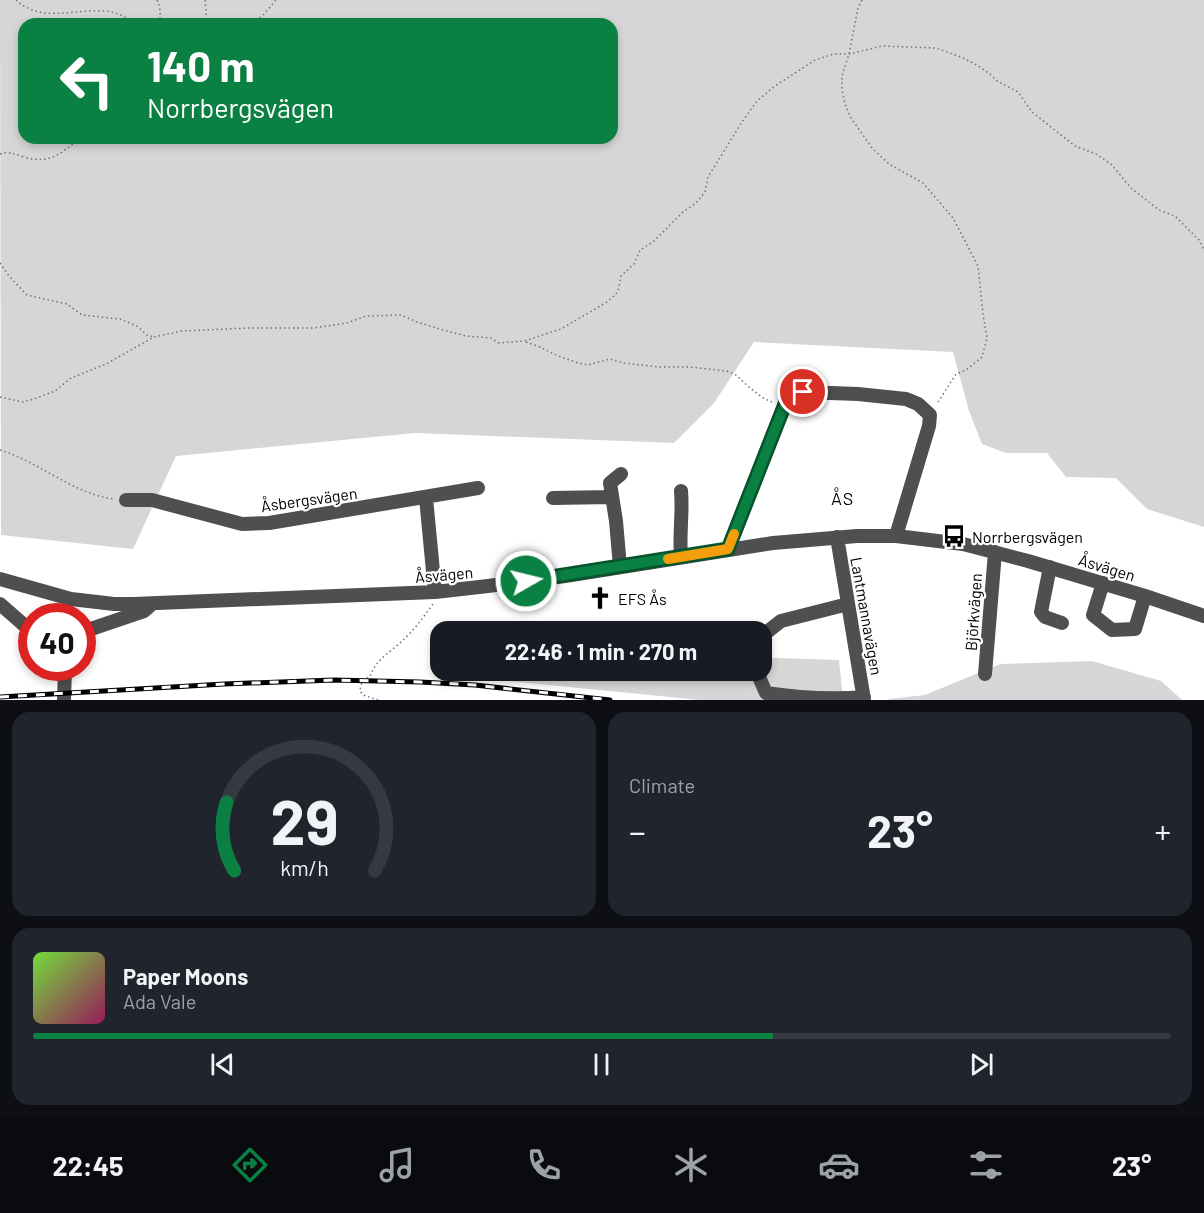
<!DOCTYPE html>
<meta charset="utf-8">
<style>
:root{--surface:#171b24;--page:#20242c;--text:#f1f3f6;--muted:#9ea1a6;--line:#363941;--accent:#0b8043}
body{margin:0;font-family:Barlow,sans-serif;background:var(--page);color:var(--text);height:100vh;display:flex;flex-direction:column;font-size:22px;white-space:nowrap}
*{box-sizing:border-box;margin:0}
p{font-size:20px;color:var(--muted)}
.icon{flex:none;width:33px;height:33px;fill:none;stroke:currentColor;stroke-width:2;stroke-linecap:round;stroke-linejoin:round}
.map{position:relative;height:700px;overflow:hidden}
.drawer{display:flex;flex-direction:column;gap:12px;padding:12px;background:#0d0f14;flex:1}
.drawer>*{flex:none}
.banner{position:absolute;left:18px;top:18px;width:600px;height:126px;border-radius:18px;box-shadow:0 3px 9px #0003;background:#0b8043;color:#fff;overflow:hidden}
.speed{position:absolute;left:18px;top:603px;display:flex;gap:12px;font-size:30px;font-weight:700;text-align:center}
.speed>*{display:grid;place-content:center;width:78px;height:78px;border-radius:50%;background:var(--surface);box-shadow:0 3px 9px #0003;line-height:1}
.speed .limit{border:9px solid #d22;background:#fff;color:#111}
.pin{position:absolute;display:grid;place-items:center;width:51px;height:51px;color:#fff;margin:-26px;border:3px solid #fff;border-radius:50%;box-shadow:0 2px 6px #0007}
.me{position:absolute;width:66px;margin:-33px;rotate:82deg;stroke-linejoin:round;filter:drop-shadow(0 0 4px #0008)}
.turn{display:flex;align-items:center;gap:21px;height:126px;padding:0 30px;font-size:27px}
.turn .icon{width:78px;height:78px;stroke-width:2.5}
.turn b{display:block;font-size:42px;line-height:51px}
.big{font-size:45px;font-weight:700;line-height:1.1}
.drawer .widget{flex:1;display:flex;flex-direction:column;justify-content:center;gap:9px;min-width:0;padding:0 21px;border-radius:18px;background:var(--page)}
.drawer .dial{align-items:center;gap:0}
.dial svg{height:156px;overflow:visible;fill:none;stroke:var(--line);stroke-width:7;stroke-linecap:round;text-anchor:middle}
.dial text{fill:var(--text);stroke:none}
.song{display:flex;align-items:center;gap:18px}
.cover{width:72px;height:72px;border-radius:9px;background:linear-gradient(135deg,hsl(100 70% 55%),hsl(330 70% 35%))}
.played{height:6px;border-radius:3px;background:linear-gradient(90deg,var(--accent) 65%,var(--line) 65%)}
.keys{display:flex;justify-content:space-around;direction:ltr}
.heat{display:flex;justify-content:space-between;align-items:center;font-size:33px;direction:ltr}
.drawer .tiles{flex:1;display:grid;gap:12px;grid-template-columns:1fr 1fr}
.widget:last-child{grid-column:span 2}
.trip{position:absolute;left:430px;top:621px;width:342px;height:60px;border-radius:18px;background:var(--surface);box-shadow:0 3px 9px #0003;font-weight:700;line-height:60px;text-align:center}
.menu{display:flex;height:96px;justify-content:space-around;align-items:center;background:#090b0e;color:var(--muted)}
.menu .icon{width:42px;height:42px}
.menu .active{color:var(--accent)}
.menu b{font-size:27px;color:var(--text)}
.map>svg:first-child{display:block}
</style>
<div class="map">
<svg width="1204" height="700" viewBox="0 0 1204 700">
<rect width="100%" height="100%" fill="#fff"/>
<path fill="#d6d6d6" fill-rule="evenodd" d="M0,0H1204V527L1147,509L1116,478L1066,477L1047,453H1006L982,444L969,411L953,352L754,342L714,403L674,443L415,433L176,456L133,549L1,535ZM24,24H612V138H24Z
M776,658L839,660L843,700H700L508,681L631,670H762V659Z
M1092,661L1161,681L1182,700H888L889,699L925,695L1000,664Z"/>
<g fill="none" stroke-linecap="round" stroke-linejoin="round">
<path stroke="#717171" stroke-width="1.5" stroke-dasharray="1.5 3" stroke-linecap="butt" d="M16,0C43,25 80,6 112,12C121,14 129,20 138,24
M157,0C161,8 160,15 160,24
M205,0L207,24
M862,0L858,8L849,54L842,76V90L845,104L851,118L872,148L889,164L923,183L953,218L978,266L983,314L987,338L982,357L966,370L956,374L937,404
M253,24L264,14L276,0
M0,154C9,151 15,154 24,157C51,165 60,153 81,138
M0,263L9,276L27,295L67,304L82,315L120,319L137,326L147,335L154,337
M526,342L540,347L558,356L578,363L588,365L610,359L624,363L659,367H689L727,371L736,375L750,388L763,398L774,403
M0,397L23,402L34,399L55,391L71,378L106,364L154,337L182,331L248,328H313L347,323L366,316L401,315L417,322L443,330L466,336L491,338L499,343L524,341L561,329L607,302L615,295L618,291L621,276L634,264L640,250L653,242L683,212L696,203L705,192L708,177L742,122L757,101L775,86L815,60L834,54H849L882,46L936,48L961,57L975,64L990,74L997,81L1018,92L1032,112L1075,146L1096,154L1112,165L1131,188L1159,210L1175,216L1199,240L1204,250
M0,450C40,462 73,494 114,499
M378,700L363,695L360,691C361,683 362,680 370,677C375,659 393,651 405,638C416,628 424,616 433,604"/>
<path stroke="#4f4f4f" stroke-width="14" d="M681,491C683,513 679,534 681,557
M426,498L435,592
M553,498L612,497
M126,500H152L242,524L269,523L478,488
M837,537L864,700
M728,549L787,399L791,393L803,392L858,394L906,399L918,404L930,415L929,426L896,536
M620,567L616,521L610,483L621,474
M1050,567L1041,612L1045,617L1062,623
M0,579L71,599L114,604H133L435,592L488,586L565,576L773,543L857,536H896L963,544L1028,561L1145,596L1204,616
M1103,583L1093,615L1112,630L1135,629L1145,596
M0,604L32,632
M82,632L144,611L151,605
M762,636L781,621L848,604
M756,670L766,693C799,698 830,700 864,697
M985,674L995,552
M64,700L65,668"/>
<g stroke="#000" stroke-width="5">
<path id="rail" d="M0,697L224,684L334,680L420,682L475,685L610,700"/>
</g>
<use href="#rail" stroke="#fff" stroke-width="3" stroke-dasharray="9" stroke-linecap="butt"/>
</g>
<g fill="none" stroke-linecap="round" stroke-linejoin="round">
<g stroke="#07532c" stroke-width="15">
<path id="route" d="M526,581L728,549L787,399L791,393L803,392"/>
</g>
<use href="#route" stroke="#0b8043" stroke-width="10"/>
<path stroke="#f59e0b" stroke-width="10" d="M668,559L728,549L734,534"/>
</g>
<defs>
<g id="bus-bare" transform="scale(1.8)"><path d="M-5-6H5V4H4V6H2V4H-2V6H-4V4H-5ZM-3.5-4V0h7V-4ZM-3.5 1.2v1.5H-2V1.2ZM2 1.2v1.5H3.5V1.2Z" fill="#000" stroke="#fff" stroke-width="2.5" paint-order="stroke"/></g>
<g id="church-bare" transform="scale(1.8)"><path d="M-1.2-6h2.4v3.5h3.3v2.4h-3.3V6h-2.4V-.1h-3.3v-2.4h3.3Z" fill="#000" stroke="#fff" stroke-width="2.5" paint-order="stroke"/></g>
</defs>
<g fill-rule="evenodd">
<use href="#bus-bare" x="954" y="536"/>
<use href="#church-bare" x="600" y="598"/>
</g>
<g text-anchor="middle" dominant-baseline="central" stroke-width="4.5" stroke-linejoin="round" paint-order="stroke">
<g font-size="16" fill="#000" stroke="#fff">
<text transform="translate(309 499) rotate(-8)">Åsbergsvägen</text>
<text transform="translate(1107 567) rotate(17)">Åsvägen</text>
<text transform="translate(444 574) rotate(-5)">Åsvägen</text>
<text transform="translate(973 612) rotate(-86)">Björkvägen</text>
<text transform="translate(867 616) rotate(80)">Lantmannavägen</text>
</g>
<g font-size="16" fill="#000" stroke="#fff" text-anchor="start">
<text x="972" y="536">Norrbergsvägen</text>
<text x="618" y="598">EFS Ås</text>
</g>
<g font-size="18" letter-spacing="1.5" fill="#000" stroke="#fff">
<text x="843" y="498">ÅS</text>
</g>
</g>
</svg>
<div class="speed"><div class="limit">40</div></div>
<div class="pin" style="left:803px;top:392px;background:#d93025"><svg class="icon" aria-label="arrive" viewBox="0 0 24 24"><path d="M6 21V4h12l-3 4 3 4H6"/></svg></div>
<svg class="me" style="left:526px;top:581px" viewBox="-20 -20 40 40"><circle r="17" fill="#0b8043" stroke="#fff" stroke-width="3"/><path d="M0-11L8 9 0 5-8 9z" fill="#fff"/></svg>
<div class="trip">22:46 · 1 min · 270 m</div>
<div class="banner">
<div class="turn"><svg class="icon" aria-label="left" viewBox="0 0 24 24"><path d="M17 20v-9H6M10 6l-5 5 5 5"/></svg><div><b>140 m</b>Norrbergsvägen</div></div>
</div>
</div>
<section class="drawer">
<div class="tiles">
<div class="widget dial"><svg viewBox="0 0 100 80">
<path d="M14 69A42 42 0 1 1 86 69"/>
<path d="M14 69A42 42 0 0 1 10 34" stroke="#0b8043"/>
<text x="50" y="56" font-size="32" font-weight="700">29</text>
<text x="50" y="72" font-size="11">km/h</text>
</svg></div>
<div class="widget"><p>Climate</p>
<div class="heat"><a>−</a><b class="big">23°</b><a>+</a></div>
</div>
<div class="widget">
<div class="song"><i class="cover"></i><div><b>Paper Moons</b><p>Ada Vale</p></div></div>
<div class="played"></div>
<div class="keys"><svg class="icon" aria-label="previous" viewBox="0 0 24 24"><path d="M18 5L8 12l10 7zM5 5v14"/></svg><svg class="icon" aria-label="pause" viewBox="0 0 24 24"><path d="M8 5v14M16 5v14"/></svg><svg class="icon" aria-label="next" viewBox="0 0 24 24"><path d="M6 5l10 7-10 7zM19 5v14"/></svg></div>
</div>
</div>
</section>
<nav class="menu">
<b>22:45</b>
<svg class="icon active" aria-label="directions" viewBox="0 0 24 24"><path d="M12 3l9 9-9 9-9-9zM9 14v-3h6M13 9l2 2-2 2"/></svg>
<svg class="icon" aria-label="music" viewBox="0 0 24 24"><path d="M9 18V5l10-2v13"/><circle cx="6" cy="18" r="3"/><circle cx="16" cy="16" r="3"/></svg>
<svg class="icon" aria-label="phone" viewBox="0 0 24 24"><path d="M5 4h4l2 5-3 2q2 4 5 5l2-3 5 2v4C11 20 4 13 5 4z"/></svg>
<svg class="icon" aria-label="climate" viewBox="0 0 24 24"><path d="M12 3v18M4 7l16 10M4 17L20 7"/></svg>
<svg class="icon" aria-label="car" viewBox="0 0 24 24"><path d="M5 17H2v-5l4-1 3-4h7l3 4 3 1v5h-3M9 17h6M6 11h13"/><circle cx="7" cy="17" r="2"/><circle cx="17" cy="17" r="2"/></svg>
<svg class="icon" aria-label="filters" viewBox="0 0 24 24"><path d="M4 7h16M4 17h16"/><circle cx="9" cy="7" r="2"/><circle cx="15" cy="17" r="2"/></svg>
<b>23°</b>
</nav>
